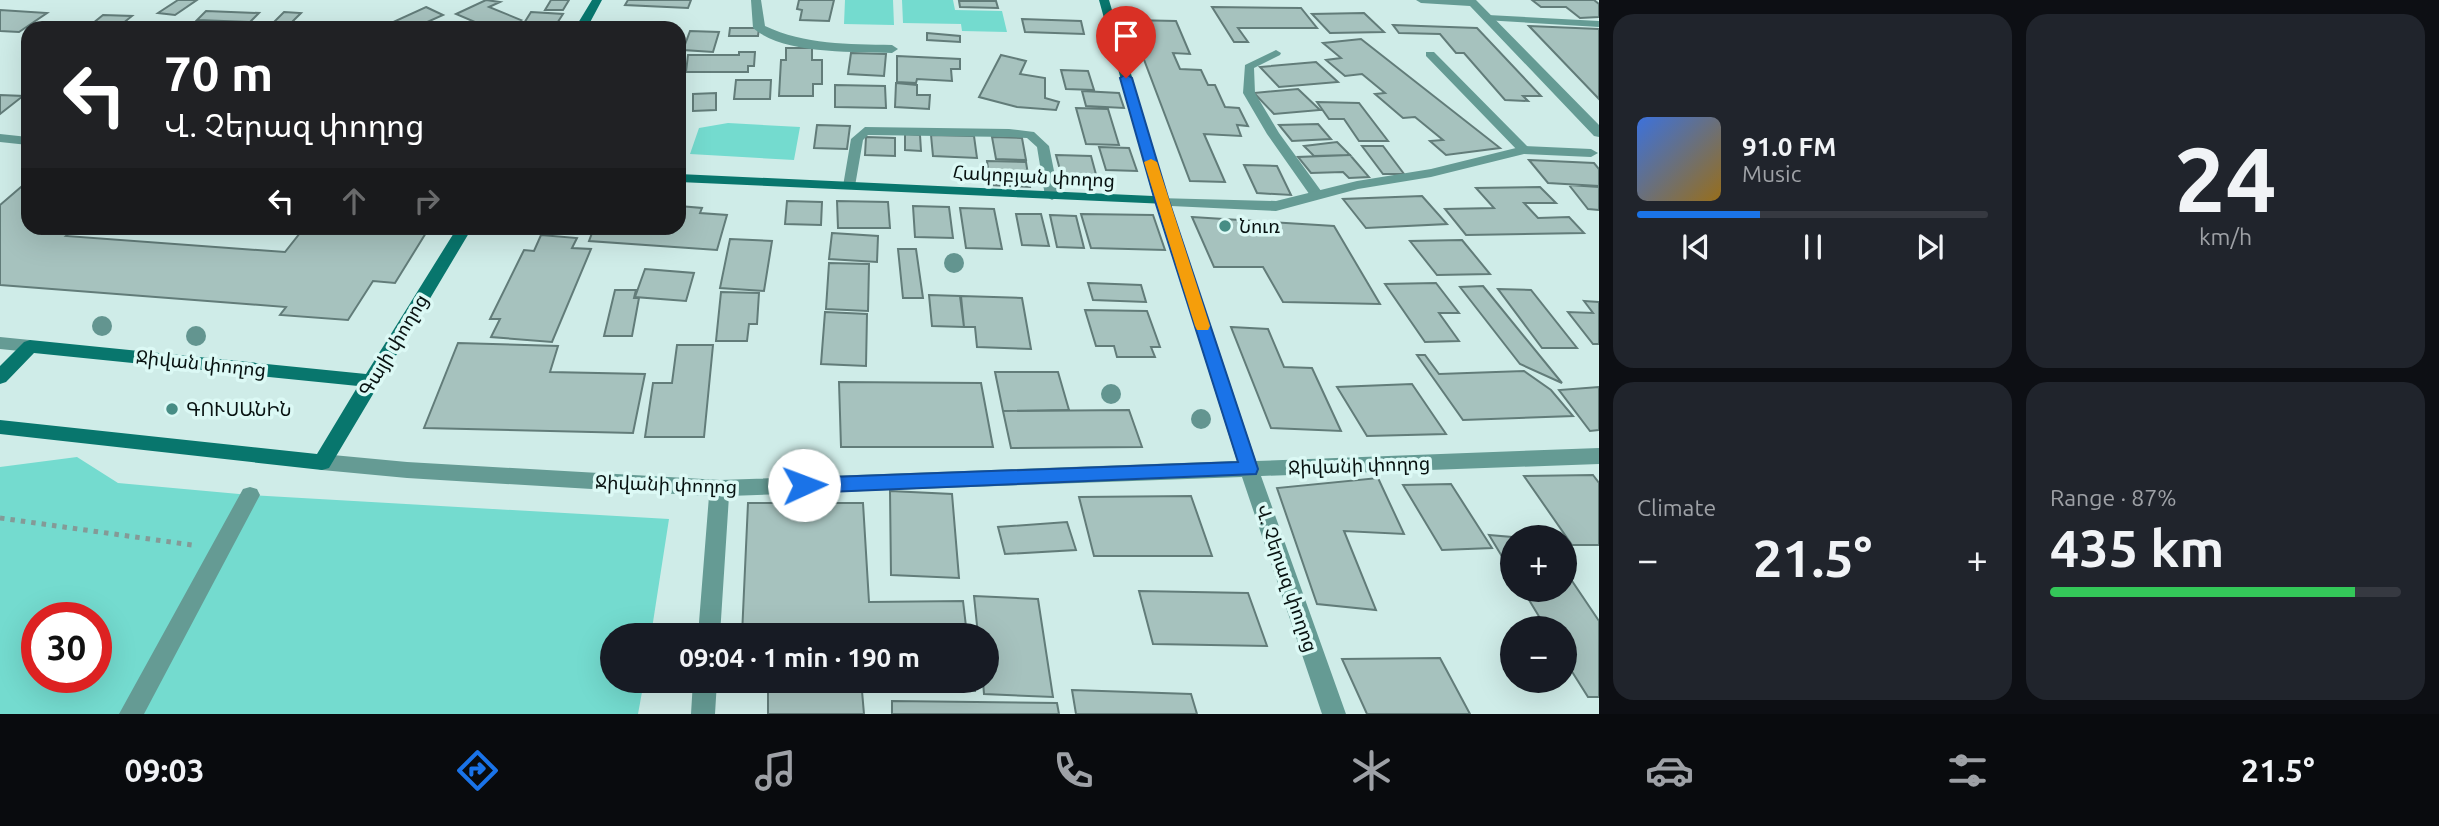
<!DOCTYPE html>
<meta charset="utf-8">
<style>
:root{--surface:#171b24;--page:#20242c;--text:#f1f3f6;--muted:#9ea1a6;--line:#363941;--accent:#1a73e8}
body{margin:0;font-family:Ubuntu,"Noto Sans Armenian",sans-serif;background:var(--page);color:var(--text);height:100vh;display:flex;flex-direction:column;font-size:26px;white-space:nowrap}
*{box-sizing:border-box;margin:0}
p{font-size:23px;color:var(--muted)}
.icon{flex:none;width:38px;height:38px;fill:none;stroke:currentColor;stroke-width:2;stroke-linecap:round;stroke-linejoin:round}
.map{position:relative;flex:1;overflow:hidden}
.side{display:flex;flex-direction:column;gap:14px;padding:14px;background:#0d0f14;width:840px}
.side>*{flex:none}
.hud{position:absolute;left:21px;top:21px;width:665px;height:214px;border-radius:21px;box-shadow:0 7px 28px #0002;background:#202124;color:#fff;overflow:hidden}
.buttons{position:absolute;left:1500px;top:525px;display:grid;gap:14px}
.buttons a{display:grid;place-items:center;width:77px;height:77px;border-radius:50%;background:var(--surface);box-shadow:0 7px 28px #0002;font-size:35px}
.speed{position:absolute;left:21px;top:602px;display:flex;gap:14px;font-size:35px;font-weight:700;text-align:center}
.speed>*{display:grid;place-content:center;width:91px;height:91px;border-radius:50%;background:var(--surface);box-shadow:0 7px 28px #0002;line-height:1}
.speed .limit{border:10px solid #d22;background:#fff;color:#111}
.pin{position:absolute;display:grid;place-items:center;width:60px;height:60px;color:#fff;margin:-72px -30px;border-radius:50% 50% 50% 0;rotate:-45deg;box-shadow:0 0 7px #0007}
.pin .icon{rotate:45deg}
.me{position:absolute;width:77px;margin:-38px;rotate:88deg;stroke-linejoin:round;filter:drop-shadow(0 0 5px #0008)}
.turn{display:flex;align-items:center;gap:24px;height:147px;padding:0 28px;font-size:32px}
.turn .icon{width:91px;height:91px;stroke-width:2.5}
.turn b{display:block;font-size:49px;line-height:60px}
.lanes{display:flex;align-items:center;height:66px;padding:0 28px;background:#0003;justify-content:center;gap:35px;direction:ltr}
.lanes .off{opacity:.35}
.big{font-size:52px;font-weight:700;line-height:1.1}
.side .card{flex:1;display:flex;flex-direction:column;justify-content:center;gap:10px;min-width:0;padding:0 24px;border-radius:21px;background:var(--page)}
.side .dial{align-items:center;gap:0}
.dial b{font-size:91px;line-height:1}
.song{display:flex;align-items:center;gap:21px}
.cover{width:84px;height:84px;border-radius:10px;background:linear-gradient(135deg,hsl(220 70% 55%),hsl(40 70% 35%))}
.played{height:7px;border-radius:4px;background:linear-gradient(90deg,var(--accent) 35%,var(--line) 35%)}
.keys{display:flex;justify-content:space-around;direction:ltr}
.heat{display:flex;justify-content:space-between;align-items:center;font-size:38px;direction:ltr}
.charge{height:10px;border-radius:5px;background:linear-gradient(90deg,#34c759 87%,var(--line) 0)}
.side .tiles{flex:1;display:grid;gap:14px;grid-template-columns:repeat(2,1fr)}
.trip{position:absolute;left:600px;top:623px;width:399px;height:70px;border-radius:35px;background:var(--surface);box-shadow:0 7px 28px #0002;font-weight:700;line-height:70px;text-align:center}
.tabs{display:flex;height:112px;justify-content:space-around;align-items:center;background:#090b0e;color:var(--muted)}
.tabs .icon{width:49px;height:49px}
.tabs .current{color:var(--accent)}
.tabs b{font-size:32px;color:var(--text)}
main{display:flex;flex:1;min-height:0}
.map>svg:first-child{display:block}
</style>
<main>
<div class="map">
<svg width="1599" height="714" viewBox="0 0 1599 714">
<rect width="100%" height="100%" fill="#cfece8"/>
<path fill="#74dbcf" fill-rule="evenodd" d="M845,0H893L894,25L844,24Z
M902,0H953L955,10L1002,11L1007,32L962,31L961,24L903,23Z
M728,123L800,127L794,160L690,154L699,128Z
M77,457L118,483L250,495L669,519L651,635H612V681H644L638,714H0V467ZM37,618H96V677H37Z"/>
<path fill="#a6c2be" stroke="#627c79" stroke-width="2" d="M178,0H197L175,15L158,13Z
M486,0L500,2L489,7L521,20L506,28H489L456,14Z
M551,0H569L563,10H545Z
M628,0H691L688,8L625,5Z
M799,0H834L829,21L800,20L802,10L797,9Z
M1532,0H1594L1599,4V17L1580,18L1566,7H1541Z
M959,1H996L998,8L960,7Z
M426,7L443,15L414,28H401L391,23Z
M1212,7L1301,8L1317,28H1238L1248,42H1234Z
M0,10L47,13L19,32L0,31Z
M206,11L259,13L250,22L197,20Z
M284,12L301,13L286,28H268Z
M531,12L563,14L554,28H521Z
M1364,13L1384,32L1330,33L1312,14Z
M103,15L132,16L117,28H87Z
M1022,19L1081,21L1084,34L1025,32Z
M1129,20L1176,21L1190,54L1173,53L1180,69L1201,70L1208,85H1215L1225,107L1239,108L1248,126L1237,125L1241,136L1204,134L1225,182L1190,181Z
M1393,25L1477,28L1541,96H1523L1528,101L1505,100L1464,53H1456L1440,34L1399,33Z
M1529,26L1599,29V99Z
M730,28H759L758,36H729Z
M690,31L719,32L713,52L683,50Z
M927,33L960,36V42L927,40Z
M1361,39L1500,148L1446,155L1430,141L1443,140L1415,117L1403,118L1375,94L1385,93L1362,74L1345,76L1326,60L1341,58L1323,43Z
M786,48H812V60H822V84H813V96H779L781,60H786Z
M739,52H755L754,66H748V72H686L688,55H739Z
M851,53L886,54L884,76L848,74Z
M1001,55L1026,61L1020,74L1045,78V98L1059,102L1056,110L1017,107L979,97Z
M897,56L960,59V69H951L952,81L917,79L916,83L897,82Z
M1316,62L1338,82L1279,87L1260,67Z
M1061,70L1088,71L1094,90L1066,89Z
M736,80H771L770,99H734Z
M896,83L917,85V95H930L929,109L895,107Z
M835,85L885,86L886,108L835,107Z
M1298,89L1320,110L1274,114L1254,93Z
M1082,91L1119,93L1124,108L1086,106Z
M716,93V110L693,111V94Z
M0,95L23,96L0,114Z
M1317,102L1359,103L1388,141H1359L1344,119H1329Z
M1076,108L1108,109L1119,145L1086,144Z
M1318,124L1331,139L1292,141L1279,125Z
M817,125L850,126L847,149L814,148Z
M905,134L920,135L921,151L905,150Z
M931,135L974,136L977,158L933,156Z
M866,137L895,138V156L865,155Z
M992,137L1022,138L1026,160L996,159Z
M1337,142L1350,155L1314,156L1304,146Z
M1362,146H1383L1404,174H1383Z
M1099,147L1129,148L1137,171L1106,170Z
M1056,155L1091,156L1098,182L1063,181Z
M1350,155L1369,177L1349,178L1343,172L1311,173L1298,157Z
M1529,160L1594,163L1599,169V186L1548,183Z
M987,161L1026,162L1030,187L990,185Z
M1244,165L1277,166L1291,195L1257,193Z
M28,181V228H75L66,236L285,252L304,228H429L395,283L373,281L348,320L280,315L286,307L0,285V205Z
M1569,185L1599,187V210L1588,209Z
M1540,187L1556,203H1524L1538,218L1569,217L1584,233L1466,235L1445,209L1494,208L1476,188Z
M1422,196L1447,224L1366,228L1343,199Z
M787,201L822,202L821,225L785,224Z
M837,201L888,202L890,228H838Z
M679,206L702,208L700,213L727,215L717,250L589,241L592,233L571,231L573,228H679Z
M913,206L949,207L953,238L915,237Z
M960,208L994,209L1002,249L966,248Z
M1016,214H1041L1049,246L1022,245Z
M1081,214L1153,215L1165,250L1091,248Z
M1050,215L1076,216L1084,248L1057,247Z
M1192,217L1334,226L1380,304L1283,302L1263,267H1214Z
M832,233L878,236L877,262L829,259Z
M541,235L577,238L572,248L591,249L552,342L491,337L500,319H490L524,250L534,251Z
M730,239L772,241L764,291L720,288Z
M1462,240L1490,274L1437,275L1410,241Z
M898,249H916L923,298H903Z
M829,263L869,264L868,311L826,309Z
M645,269L694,273L686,301L635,297Z
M1088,283L1141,285L1146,302L1093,300Z
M1436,283L1459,313H1439L1459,341L1425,342L1385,284Z
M1483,286L1562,383L1520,364L1460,287Z
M1498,289L1531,290L1577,348H1542Z
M615,290H636L634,298H639L632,336H604Z
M721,292L759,293L757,324H749L747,341H716Z
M929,295L960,296L964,327L932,326Z
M961,296L1022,298L1031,349L977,347L975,327H964Z
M1584,301L1599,302V344H1593L1568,312L1593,313Z
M1085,310L1147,311L1160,347H1151L1155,357H1117L1114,346H1096Z
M825,312L867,314L866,366L821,364Z
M1231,327L1268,329L1284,367L1312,368L1341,431L1271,428Z
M458,343L558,346L550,372L645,374L633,433L424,428Z
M677,345H713L704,437H645L653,383H672Z
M1417,355H1425L1439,374L1524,371L1551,390L1573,416L1463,420Z
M995,372H1058L1069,410L1003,411Z
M839,382L981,383L993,447H841Z
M1412,384L1446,434L1367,436L1337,387Z
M1599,387V430L1590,431L1559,390Z
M1129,410L1142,447L1011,448L1003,411Z
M1593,475L1599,483V545H1572L1524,476Z
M1378,478L1404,534L1344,531L1376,610L1317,604L1277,488Z
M1451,484L1492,548L1442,550L1403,485Z
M890,491L952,494L959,578L891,575Z
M1191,496L1212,556H1094L1079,497Z
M748,503H863L869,602L963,601L967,635H742Z
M1067,522L1076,550L1005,554L998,527Z
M1489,535L1512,537V573Z
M1564,569L1599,621V697H1588L1564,659V628H1546L1523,590H1564Z
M1139,591L1248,593L1267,646L1153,644Z
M974,596L1038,599L1053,697L984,694L983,681H987V635H978Z
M1440,658L1470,714H1367L1342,659Z
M740,681H974L975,691L740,690Z
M1072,690L1191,694L1197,714H1076Z
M768,691H862L864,714H768Z
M892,701L1057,703L1059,714H892Z"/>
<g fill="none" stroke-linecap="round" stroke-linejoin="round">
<path stroke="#849a97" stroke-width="5" stroke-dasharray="4.5 6" stroke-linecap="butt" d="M0,518L192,545"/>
<path fill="#659b94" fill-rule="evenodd" d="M1488,15L1599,21V27L1484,20L1483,18Z
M1276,50L1281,53L1280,55L1254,68L1255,93L1279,133L1324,195L1322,198H1312L1267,134L1243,93L1245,65Z
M1426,52H1434L1528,147V153H1520L1426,56Z
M865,127L1009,129L1034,132L1049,146L1059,196L1052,200L1045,196L1037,147L1027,138L1009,137L868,135L863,140L855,186L854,189H844L843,186L851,139Z"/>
<path fill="#659b94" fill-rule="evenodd" d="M751,0H761L765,26C805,45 848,44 892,45L898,49L892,53C853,51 784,55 753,28Z
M1416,0H1476L1599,125V137L1594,136L1470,6L1421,3Z
M0,134L28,137V145L0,142Z
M1524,146L1591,149L1598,153L1591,157L1524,154L1431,177L1358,189L1276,211L1171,206L1256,461L1599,448V464L1261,476L1346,714H1322L1242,477L729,496L720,635H698L709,496L407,478L322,470L315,468L312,462L315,456L322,454L407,462L720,480L1237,461L1155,201L1157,198L1276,201L1357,181L1431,169Z
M0,337L30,340L39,346L30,352L0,349Z
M250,487L257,489L260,495L144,714H119L243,489Z
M693,681H717L715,714H691Z"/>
<path fill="#08766d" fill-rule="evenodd" d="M592,0H602L587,28H575Z
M1099,0H1109L1169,201L1167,204L679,182V174L1153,196Z
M457,228H472L329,468L322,470L0,434V420L317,454L358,386L34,353L6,382L0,384V366L24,342L30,340L366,374Z"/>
</g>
<g fill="#639590">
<circle cx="954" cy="263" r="10"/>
<circle cx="102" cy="326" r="10"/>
<circle cx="196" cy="336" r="10"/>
<circle cx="1111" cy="394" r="10"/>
<circle cx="1201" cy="419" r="10"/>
</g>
<path fill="#1a73e8" stroke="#114b97" stroke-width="2" d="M1126,74L1132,78L1169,201L1258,469L1256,474L804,493L797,490L795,485L797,480L804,478L1238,462L1155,201L1120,78Z"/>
<path fill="#f59e0b" d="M1151,159L1157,162L1210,326L1208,330H1197L1195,326L1144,162Z"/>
<g fill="#478d85" stroke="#dcf9f5" stroke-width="2.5">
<circle cx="1225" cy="226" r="7"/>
<circle cx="172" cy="409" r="7"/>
</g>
<g text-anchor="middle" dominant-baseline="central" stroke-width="7" stroke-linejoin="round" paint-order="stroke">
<g font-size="19" fill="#081211" stroke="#dcf9f5">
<text transform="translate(1034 176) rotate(3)">Հակոբյան փողոց</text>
<text transform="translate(393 345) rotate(-59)">Գայի փողոց</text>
<text transform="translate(201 363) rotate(6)">Ջիվան փողոց</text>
<text transform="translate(1359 465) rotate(-2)">Ջիվանի փողոց</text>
<text transform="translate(666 484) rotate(2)">Ջիվանի փողոց</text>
<text transform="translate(1287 578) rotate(71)">Վ. Չերազ փողոց</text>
</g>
<g font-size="19" fill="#081211" stroke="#dcf9f5" text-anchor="start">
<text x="1239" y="226">Նուռ</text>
<text x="186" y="409">ԳՈՒՍԱՆԻՆ</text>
</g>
</g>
</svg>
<div class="buttons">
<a>+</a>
<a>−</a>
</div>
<div class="speed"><div class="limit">30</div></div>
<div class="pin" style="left:1126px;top:78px;background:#d93025"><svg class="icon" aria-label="arrive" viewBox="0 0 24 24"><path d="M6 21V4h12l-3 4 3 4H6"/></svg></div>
<svg class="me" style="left:804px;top:485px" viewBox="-20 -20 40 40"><circle r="19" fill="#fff"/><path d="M0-13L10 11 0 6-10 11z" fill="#1a73e8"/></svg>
<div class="trip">09:04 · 1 min · 190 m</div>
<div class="hud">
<div class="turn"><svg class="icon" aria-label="left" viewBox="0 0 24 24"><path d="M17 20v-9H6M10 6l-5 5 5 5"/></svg><div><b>70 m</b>Վ. Չերազ փողոց</div></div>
<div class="lanes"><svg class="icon" aria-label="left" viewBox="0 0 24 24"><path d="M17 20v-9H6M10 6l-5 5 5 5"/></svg><svg class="icon off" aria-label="ahead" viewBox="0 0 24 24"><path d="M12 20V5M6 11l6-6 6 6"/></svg><svg class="icon off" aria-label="right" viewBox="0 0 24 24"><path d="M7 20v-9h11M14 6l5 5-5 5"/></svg></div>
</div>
</div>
<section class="side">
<div class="tiles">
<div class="card">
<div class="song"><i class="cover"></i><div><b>91.0 FM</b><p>Music</p></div></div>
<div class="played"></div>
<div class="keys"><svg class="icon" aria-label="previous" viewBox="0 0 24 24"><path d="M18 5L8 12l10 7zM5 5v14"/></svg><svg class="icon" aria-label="pause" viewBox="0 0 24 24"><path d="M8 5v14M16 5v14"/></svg><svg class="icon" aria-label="next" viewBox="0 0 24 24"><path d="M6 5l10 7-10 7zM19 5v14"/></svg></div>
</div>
<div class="card dial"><b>24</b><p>km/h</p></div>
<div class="card"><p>Climate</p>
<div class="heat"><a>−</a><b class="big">21.5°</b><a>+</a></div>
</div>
<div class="card"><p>Range · 87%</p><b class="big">435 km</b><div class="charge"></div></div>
</div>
</section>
</main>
<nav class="tabs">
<b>09:03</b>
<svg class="icon current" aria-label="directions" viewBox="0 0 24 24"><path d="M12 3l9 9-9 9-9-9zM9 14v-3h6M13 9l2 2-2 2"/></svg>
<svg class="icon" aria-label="music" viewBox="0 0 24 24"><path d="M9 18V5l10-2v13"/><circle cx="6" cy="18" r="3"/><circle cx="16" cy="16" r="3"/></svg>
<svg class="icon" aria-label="phone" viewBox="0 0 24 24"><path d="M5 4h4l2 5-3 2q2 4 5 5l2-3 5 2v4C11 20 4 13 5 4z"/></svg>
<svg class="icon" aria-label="climate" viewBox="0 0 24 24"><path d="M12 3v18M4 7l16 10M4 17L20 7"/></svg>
<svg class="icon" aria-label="car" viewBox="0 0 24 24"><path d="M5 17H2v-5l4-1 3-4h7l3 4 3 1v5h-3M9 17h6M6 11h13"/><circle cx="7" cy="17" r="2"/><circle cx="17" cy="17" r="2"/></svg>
<svg class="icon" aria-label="filters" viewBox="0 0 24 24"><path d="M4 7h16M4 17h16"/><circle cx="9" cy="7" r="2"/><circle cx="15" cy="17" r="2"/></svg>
<b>21.5°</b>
</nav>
